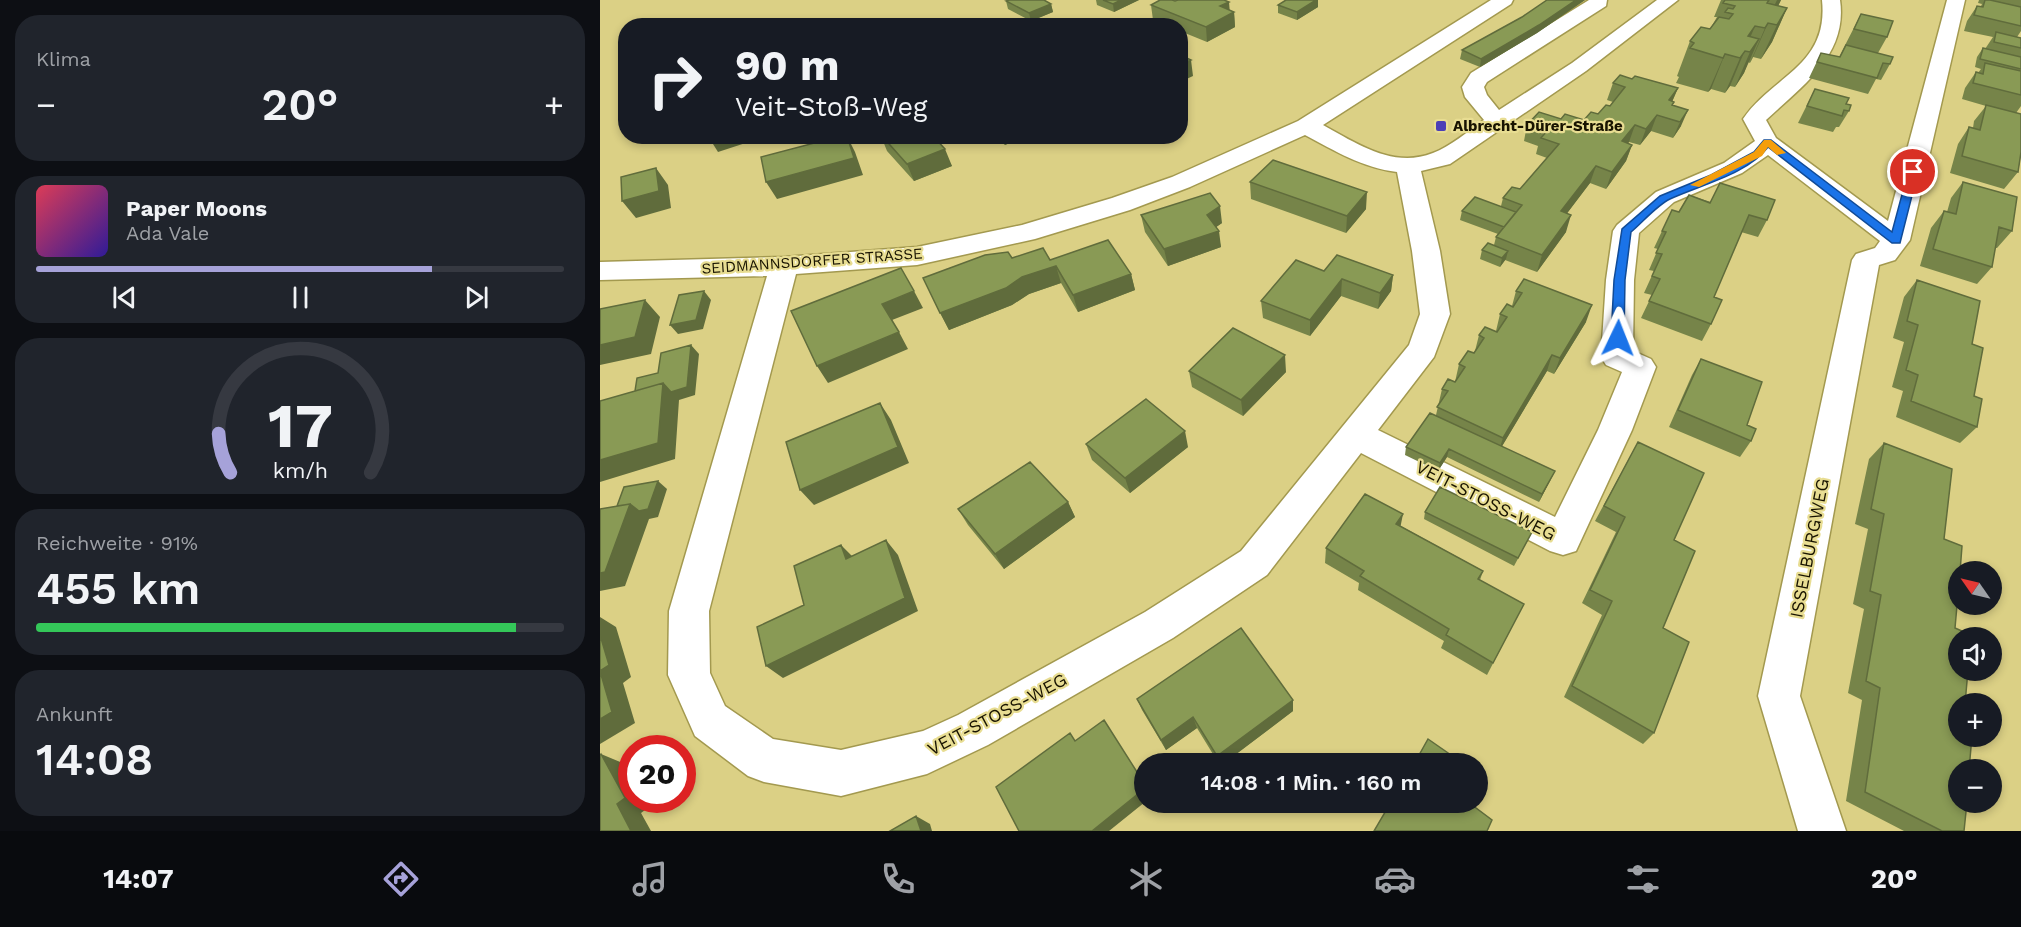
<!DOCTYPE html>
<html lang="de">
<meta charset="utf-8">
<style>
:root{--surface:#171b24;--page:#20242c;--text:#f1f3f6;--muted:#9ea1a6;--line:#363941;--accent:#a6a2d9}
body{margin:0;font-family:"Work Sans",sans-serif;background:var(--page);color:var(--text);height:100vh;display:flex;flex-direction:column;font-size:22px;white-space:nowrap}
*{box-sizing:border-box;margin:0}
p{font-size:20px;color:var(--muted)}
.icon{flex:none;width:33px;height:33px;fill:none;stroke:currentColor;stroke-width:2;stroke-linecap:round;stroke-linejoin:round}
.map{position:relative;flex:1;overflow:hidden}
.panel{display:flex;flex-direction:column;gap:15px;padding:15px;background:#0d0f14;width:600px}
.panel>*{flex:none}
.hud{position:absolute;left:18px;top:18px;width:570px;height:126px;border-radius:24px;box-shadow:0 3px 9px #0003;background:#171b24;color:var(--text);overflow:hidden}
.needle{width:39px;rotate:304deg}
.tools{position:absolute;left:1348px;top:561px;display:grid;gap:12px}
.tools a{display:grid;place-items:center;width:54px;height:54px;border-radius:50%;background:var(--surface);box-shadow:0 3px 9px #0003;font-size:30px}
.speed{position:absolute;left:18px;top:735px;display:flex;gap:12px;font-size:30px;font-weight:700;text-align:center}
.speed>*{display:grid;place-content:center;width:78px;height:78px;border-radius:50%;background:var(--surface);box-shadow:0 3px 9px #0003;line-height:1}
.speed .limit{border:9px solid #d22;background:#fff;color:#111}
.pin{position:absolute;display:grid;place-items:center;width:51px;height:51px;color:#fff;margin:-26px;border:3px solid #fff;border-radius:50%;box-shadow:0 2px 6px #0007}
.me{position:absolute;width:66px;margin:-33px;rotate:2deg;stroke-linejoin:round;filter:drop-shadow(0 0 4px #0008)}
.turn{display:flex;align-items:center;gap:21px;height:126px;padding:0 18px;font-size:27px}
.turn .icon{width:78px;height:78px;stroke-width:2.5}
.turn b{display:block;font-size:42px;line-height:51px}
.big{font-size:45px;font-weight:600;line-height:1.1}
.panel .tile{flex:1;display:flex;flex-direction:column;justify-content:center;gap:9px;min-width:0;padding:0 21px;border-radius:24px;background:var(--page)}
.panel .dial{align-items:center;gap:0}
.dial svg{height:156px;overflow:visible;fill:none;stroke:var(--line);stroke-width:7;stroke-linecap:round;text-anchor:middle}
.dial text{fill:var(--text);stroke:none}
.song{display:flex;align-items:center;gap:18px}
.cover{width:72px;height:72px;border-radius:9px;background:linear-gradient(135deg,hsl(350 70% 55%),hsl(250 70% 35%))}
.played{height:6px;border-radius:3px;background:linear-gradient(90deg,var(--accent) 75%,var(--line) 75%)}
.keys{display:flex;justify-content:space-around;direction:ltr}
.heat{display:flex;justify-content:space-between;align-items:center;font-size:33px;direction:ltr}
.charge{height:9px;border-radius:4px;background:linear-gradient(90deg,#34c759 91%,var(--line) 0)}
.trip{position:absolute;left:534px;top:753px;width:354px;height:60px;border-radius:30px;background:var(--surface);box-shadow:0 3px 9px #0003;font-weight:600;line-height:60px;text-align:center}
.tabs{display:flex;height:96px;justify-content:space-around;align-items:center;background:#090b0e;color:var(--muted)}
.tabs .icon{width:42px;height:42px}
.tabs .current{color:var(--accent)}
.tabs b{font-size:27px;color:var(--text)}
main{display:flex;flex:1;min-height:0}
.map>svg:first-child{display:block}
</style>
<main>
<section class="panel">
<div class="tile"><p>Klima</p>
<div class="heat"><a>−</a><b class="big">20°</b><a>+</a></div>
</div>
<div class="tile">
<div class="song"><i class="cover"></i><div><b>Paper Moons</b><p>Ada Vale</p></div></div>
<div class="played"></div>
<div class="keys"><svg class="icon" aria-label="previous" viewBox="0 0 24 24"><path d="M18 5L8 12l10 7zM5 5v14"/></svg><svg class="icon" aria-label="pause" viewBox="0 0 24 24"><path d="M8 5v14M16 5v14"/></svg><svg class="icon" aria-label="next" viewBox="0 0 24 24"><path d="M6 5l10 7-10 7zM19 5v14"/></svg></div>
</div>
<div class="tile dial"><svg viewBox="0 0 100 80">
<path d="M14 69A42 42 0 1 1 86 69"/>
<path d="M14 69A42 42 0 0 1 8 49" stroke="#a6a2d9"/>
<text x="50" y="56" font-size="32" font-weight="700">17</text>
<text x="50" y="72" font-size="11">km/h</text>
</svg></div>
<div class="tile"><p>Reichweite · 91%</p><b class="big">455 km</b><div class="charge"></div></div>
<div class="tile"><p>Ankunft</p><b class="big">14:08</b></div>
</section>
<div class="map">
<svg width="1421" height="831" viewBox="0 0 1421 831">
<rect width="100%" height="100%" fill="#dbd085"/>
<g fill="none" stroke-linecap="round" stroke-linejoin="round">
<g stroke="#a3994f" stroke-width="3">
<path id="minor" d="M891,0H913L911,4L723,125C756,143 793,169 833,153C850,147 868,131 884,120L865,97L862,87L871,73L989,0H1007L1006,6L887,82L884,87L887,95L899,110L972,63L1057,0H1078L986,71L850,164L821,171L840,251L850,314L834,357L778,430L955,517L998,430L1022,372L1006,365L1001,357L1006,280L1013,231L1017,225L1056,192L1124,163L1155,141L1143,119C1172,76 1229,66 1222,0H1240C1248,55 1202,86 1166,120L1176,138L1288,221L1347,0H1365L1310,240L1295,260L1279,265L1200,696L1246,831H1198L1158,696L1252,260L1256,254L1275,248L1280,241L1168,155L1142,173L1074,202L1039,233L1034,280L1033,351L1051,359L1056,367L1032,430L976,551L963,555L950,551L761,453L667,575L573,638L388,745L327,774L241,796L164,782L148,776L95,736L68,675L69,611L167,276L0,280V262L184,257L317,247L422,225L512,198L572,177L698,121ZM705,135C735,151 763,168 797,172L812,251L820,314L809,345L641,551L545,612L358,715L323,731L241,750L173,739L125,706L110,673L109,611L196,274L317,265L435,239L530,210L590,187Z"/>
</g>
<use href="#minor" fill="#fff" fill-rule="evenodd"/>
</g>
<path fill="#768449" d="M496,0H539L514,12L497,5Z
M686,0H718V7L697,20L678,13V5Z
M947,0H985L937,33L880,67L860,59L862,50L922,17Z
M1121,0H1181L1178,6L1187,8L1172,42L1161,59L1153,57L1150,63L1148,62L1144,73L1135,87L1130,86L1125,93L1111,89L1108,92L1076,83L1079,77L1077,76L1090,41L1110,29L1117,17H1114Z
M1379,0H1421V31L1417,37L1421,38V106L1416,113L1421,114V155L1418,172L1404,189L1350,173L1358,144L1369,127L1373,128L1374,121L1386,106L1362,99L1365,88L1376,72L1378,73L1381,69L1375,67L1377,57L1383,48L1385,49L1393,37L1364,31L1367,21L1377,6H1381L1382,4L1378,3Z
M406,1L451,4L453,12L431,21L408,9Z
M575,1L629,2V10L634,12L635,27L607,42L580,31V26H566L553,20L551,5Z
M1261,14L1287,37L1278,53L1290,64L1281,80L1276,79L1268,94L1209,78L1221,53L1239,57Z
M1032,79L1078,88L1072,102H1074L1072,105L1081,126L1073,138L1051,131L1040,145L1029,142L1028,143L1032,145L1026,161L1006,189L990,183L967,213L966,232L937,272L905,260L900,267L880,259L882,250L894,245L896,237L898,234L860,220L862,211L901,206L903,198L920,189L947,158L936,154L938,146L924,141L927,125L961,119L984,120L998,114L1010,106L1013,102L1007,100L1013,83Z
M1215,89L1246,104L1249,111L1239,127H1236L1233,132L1198,123Z
M281,136H333L352,166L314,181L287,151Z
M393,136H425L405,145Z
M650,182L766,209L746,233L651,199Z
M1363,182L1412,231L1397,248H1395L1392,267L1377,284L1320,266L1331,228L1344,211L1347,212L1351,198Z
M1089,195L1167,220L1158,237L1141,232L1114,297L1111,324L1102,341L1041,318L1052,295L1044,293L1054,271L1049,270L1058,249L1054,248L1062,231L1079,212Z
M541,215L622,223L616,227L621,247L568,266L545,232Z
M412,258L450,260L531,274L535,290L478,312L461,283L429,294L412,305L349,330L323,278Z
M724,271L793,275L791,291L778,309L741,296L710,336L663,318L661,301Z
M1317,280L1372,344L1374,396L1377,427L1360,443L1296,417L1303,391L1292,387L1304,342L1293,338L1304,297Z
M916,291L986,322L954,374L947,371L902,446L951,479L939,502L847,457L838,471L805,455L806,447L836,415L842,389L855,382L859,364L874,353L875,351L879,335L896,331L900,314L912,306Z
M1101,359L1147,425L1151,441L1140,457L1069,427L1092,375Z
M589,371L686,372L643,416L592,387Z
M1038,442L1074,540L1063,628L1054,733L1043,744L964,697L1002,615L982,603L1016,532L995,521Z
M1284,443L1344,539L1355,628L1364,831H1304L1246,801L1262,700L1248,693L1264,609L1253,604L1268,529L1255,524L1269,459Z
M486,444L588,447L530,493L492,460Z
M468,502L475,517L404,569L368,525L358,509Z
M825,512L928,540L914,566L824,519Z
M801,526L883,571L880,580L917,617L887,675L841,648L844,641L758,590L759,583L725,563L726,548Z
M537,699L693,711L623,764H619L597,728L566,750L542,710Z"/>
<path fill="#606c3c" d="M521,0H539L514,12L513,4Z
M716,0H718V7L697,20V12Z
M976,0H985L937,33L880,67L881,59Z
M1177,0H1181L1178,6L1166,23Z
M629,2L630,14L634,12L635,27L607,42L606,27L620,6Z
M451,4L453,12L431,21L429,13Z
M1187,8L1172,42L1161,59L1177,25Z
M1168,23L1153,57L1150,63L1165,28Z
M1155,26L1130,86L1125,93L1140,58L1148,36Z
M1159,39L1144,73L1135,87L1150,52Z
M1125,54L1111,89L1108,92L1123,58Z
M591,60L593,76L580,82V65Z
M1078,88L1071,104L1069,100Z
M1088,110L1081,126L1073,138L1080,122Z
M1057,115L1051,131L1040,145L1046,129Z
M1035,125L1029,142L1016,158L1022,141Z
M108,136H167L118,152Z
M247,136L255,152L263,175L177,199L166,182Z
M402,136H425L405,145Z
M1032,145L1026,161L1006,189L1012,172Z
M345,149L352,166L314,181L307,164Z
M996,166L990,183L956,228L961,211Z
M56,168L68,185L71,208L36,218L22,201Z
M767,192L766,209L746,233L747,216Z
M620,206L622,223L609,232L607,215Z
M971,215L966,232L937,272L942,255Z
M619,231L621,247L568,266L564,249Z
M908,251L906,259L900,267L902,258Z
M456,266L461,283L429,294L412,305L349,330L340,313L422,277Z
M531,274L535,290L478,312L473,295Z
M793,275L791,291L778,309L780,293Z
M742,279L741,296L710,336V320Z
M104,291L111,300L103,329L78,334L70,325Z
M314,291L323,308L292,320L282,304Z
M45,300L60,317L51,354L0,365V345Z
M992,305L986,322L954,374L960,358Z
M299,332L308,349L228,383L217,366Z
M91,345L99,354L95,395L79,400L75,459L0,482V460L63,383Z
M685,355L686,372L643,416L641,400Z
M952,355L947,371L898,453L903,438Z
M280,403L291,420L309,463L214,505L200,490Z
M585,431L588,447L530,493L525,478Z
M849,449L847,457L838,471L840,463Z
M955,471L951,479L939,502L942,494Z
M58,481L67,489L58,517L49,519L25,586L0,591V573L30,504Z
M468,502L475,517L404,569L395,554Z
M803,514L800,529L796,524Z
M286,540L298,555L318,611L183,678L166,666Z
M241,545L255,559H246Z
M0,617L16,627L31,677L23,683L35,723L0,744Z
M693,700V711L623,764H620L617,756Z
M593,717L597,728L566,750L561,740Z
M1,754L25,764L32,776V800H44L49,807L41,813L51,831H31L17,804Z
M544,789L545,802L509,831H492Z
M316,816L330,824L332,831H321Z"/>
<path fill="#899a55" stroke="#606c3c" stroke-width="1.5" d="M409,0H444L451,4L429,13L406,1Z
M503,0H521L513,4Z
M560,0H572L575,1L578,0H624L629,2L620,6L634,12L606,27L551,5Z
M686,0H716L697,12L678,5Z
M947,0H976L939,25L881,59L862,50L922,17Z
M1125,0H1169L1167,3L1187,8L1177,25L1168,23L1165,28L1155,26L1148,36L1159,39L1150,52L1145,51L1140,58L1125,54L1123,58L1090,48L1094,43L1090,41L1101,27L1110,29L1119,17L1129,19L1133,14L1125,12L1128,8L1133,9L1135,6L1123,3Z
M1385,0H1390L1421,7V26L1374,15L1377,6L1383,7Z
M1261,14L1293,21L1287,37L1254,29Z
M1396,32L1421,38V48L1394,42Z
M1246,45L1293,57L1290,64L1283,63L1277,78L1217,62L1221,53L1240,57Z
M1383,48L1421,57V69L1380,59Z
M580,55L591,60L580,65Z
M1385,63L1421,71V95L1373,83L1376,72L1383,74Z
M1020,75L1032,79L1035,76L1078,88L1069,100L1074,102L1072,105L1088,110L1080,122L1057,115L1046,129L1035,125L1022,141L1032,145L1012,172L996,166L961,211L971,215L942,255L896,237L922,205L903,198L912,187L920,189L959,144L941,138L947,131L927,125L939,112L961,119L965,114L984,120L991,112L998,114L1006,105L1010,106L1025,87L1013,83Z
M1215,89L1249,98L1246,104L1251,105L1249,111L1244,110L1242,116L1207,106Z
M1386,105L1421,114V152L1418,172L1362,156L1369,127L1380,130Z
M241,136H247L254,158L166,182L161,157Z
M282,136H333L345,149L307,164Z
M673,160L767,192L747,216L650,182Z
M56,168L59,191L22,201L21,177Z
M1363,182L1417,197L1412,231L1399,227L1392,267L1333,249L1344,211L1356,214Z
M1120,183L1175,200L1167,220L1149,215L1114,297L1122,300L1111,324L1049,301L1060,279L1052,276L1062,254L1056,253L1066,232L1062,231L1072,210L1079,212L1089,195L1110,203Z
M610,193L620,206L607,215L619,231L564,249L541,215Z
M875,197L916,212L904,227L862,211Z
M508,240L531,274L473,295L456,266L422,277L406,288L340,313L323,278L385,255L408,252L412,258L443,248L450,260Z
M888,243L908,251L902,258L882,250Z
M737,255L793,275L780,293L742,279L710,320L661,301L696,260L724,271Z
M301,268L314,291L282,304L299,332L217,366L191,311Z
M924,279L992,305L960,358L952,355L903,438L837,407L848,391L842,389L848,379L855,382L865,367L859,364L868,351L874,353L884,338L879,335L885,327L897,332L907,317L900,314L907,304L913,307L922,293L916,291Z
M1317,280L1380,301L1372,344L1383,348L1374,396L1382,399L1377,427L1311,401L1318,375L1306,370L1318,325L1307,321Z
M104,291L96,320L70,325L79,295Z
M45,300L35,337L0,345V309Z
M633,328L685,355L641,400L589,371Z
M91,345L87,387L71,392L63,383L35,391L37,378L58,373L61,353Z
M1101,359L1162,382L1147,425L1156,429L1151,441L1078,410Z
M63,383L58,443L0,460V401Z
M546,399L585,431L525,478L486,444Z
M280,403L298,447L200,490L186,442Z
M830,413L955,471L942,494L849,449L840,463L806,447Z
M1038,442L1104,473L1074,540L1095,551L1063,628L1089,642L1054,733L972,686L1012,601L990,590L1025,517L1004,506Z
M1284,443L1352,469L1344,539L1362,546L1360,572H1359V583L1355,628L1371,635V638H1359V670H1368L1365,704H1359V736H1372L1369,770H1359V802H1367L1364,831H1342L1265,792L1280,688L1266,681L1281,595L1270,591L1284,514L1271,509Z
M430,462L468,502L395,554L358,509Z
M58,481L48,509L39,511L30,504L17,506L24,487Z
M840,487L932,532L918,558L825,512Z
M765,494L803,514L796,524L883,571L878,579L924,604L893,663L846,635L849,629L760,576L764,571L726,548Z
M30,504L5,572L0,573V509Z
M286,540L305,598L166,666L157,627L204,605L194,566L241,545L246,559Z
M641,628L693,700L617,756L593,717L561,740L537,699Z
M0,635L9,665L0,671L12,712L0,719Z
M504,720L544,783V789L492,831H419L396,787L470,733L475,741Z
M828,739L861,762L860,764H814Z
M1,754L25,798L17,804L31,831H0V755Z
M791,802H868L892,820L887,831H774Z
M316,816L321,831H290Z"/>
<path fill="#1a73e8" stroke="#114b97" stroke-width="1.5" d="M1164,140H1171L1292,232L1308,172L1317,169L1318,172L1300,243H1292L1168,147C1148,174 1100,185 1070,199C1056,206 1043,222 1031,232L1025,280L1024,338L1018,342L1013,341L1011,338L1014,280L1022,229L1060,196L1111,175L1154,152Z"/>
<path fill="#f59e0b" d="M1164,140H1171L1186,153L1177,155L1168,147L1162,156L1099,187L1090,185L1154,152Z"/>
<rect fill="#4b3fb6" stroke="#e8dd92" stroke-width="2" x="835" y="120" width="12" height="12" rx="3"/>
<g text-anchor="middle" dominant-baseline="central" stroke-width="4.5" stroke-linejoin="round" paint-order="stroke">
<g font-size="15" font-weight="bold" fill="#181300" stroke="#e8dd92" text-anchor="start">
<text x="853" y="126">Albrecht-Dürer-Straße</text>
</g>
<g font-size="15" fill="#181300" stroke="#e8dd92">
<text transform="translate(212 261) rotate(-4)">SEIDMANNSDORFER STRASSE</text>
</g>
<g font-size="18" fill="#181300" stroke="#e8dd92">
<text transform="translate(886 500) rotate(27)">VEIT-STOSS-WEG</text>
<text transform="translate(1209 548) rotate(-79)">ISSELBURGWEG</text>
<text transform="translate(397 714) rotate(-28)">VEIT-STOSS-WEG</text>
</g>
</g>
</svg>
<div class="tools">
<a><svg class="needle" viewBox="-14 -14 28 28"><path d="M0-13l5 13h-10z" fill="#e53935"/><path d="M0 13l5-13h-10z" fill="#9ea1a6"/></svg></a>
<a><svg class="icon" aria-label="sound" viewBox="0 0 24 24"><path d="M4 9h4l5-4v14l-5-4H4zM17 9q2 3 0 6"/></svg></a>
<a>+</a>
<a>−</a>
</div>
<div class="speed"><div class="limit">20</div></div>
<div class="pin" style="left:1313px;top:172px;background:#d93025"><svg class="icon" aria-label="arrive" viewBox="0 0 24 24"><path d="M6 21V4h12l-3 4 3 4H6"/></svg></div>
<svg class="me" style="left:1018px;top:338px" viewBox="-20 -20 40 40"><path d="M0-17L14 15 0 8-14 15z" fill="#1a73e8" stroke="#fff" stroke-width="4"/></svg>
<div class="trip">14:08 · 1 Min. · 160 m</div>
<div class="hud">
<div class="turn"><svg class="icon" aria-label="right" viewBox="0 0 24 24"><path d="M7 20v-9h11M14 6l5 5-5 5"/></svg><div><b>90 m</b>Veit-Stoß-Weg</div></div>
</div>
</div>
</main>
<nav class="tabs">
<b>14:07</b>
<svg class="icon current" aria-label="directions" viewBox="0 0 24 24"><path d="M12 3l9 9-9 9-9-9zM9 14v-3h6M13 9l2 2-2 2"/></svg>
<svg class="icon" aria-label="music" viewBox="0 0 24 24"><path d="M9 18V5l10-2v13"/><circle cx="6" cy="18" r="3"/><circle cx="16" cy="16" r="3"/></svg>
<svg class="icon" aria-label="phone" viewBox="0 0 24 24"><path d="M5 4h4l2 5-3 2q2 4 5 5l2-3 5 2v4C11 20 4 13 5 4z"/></svg>
<svg class="icon" aria-label="climate" viewBox="0 0 24 24"><path d="M12 3v18M4 7l16 10M4 17L20 7"/></svg>
<svg class="icon" aria-label="car" viewBox="0 0 24 24"><path d="M5 17H2v-5l4-1 3-4h7l3 4 3 1v5h-3M9 17h6M6 11h13"/><circle cx="7" cy="17" r="2"/><circle cx="17" cy="17" r="2"/></svg>
<svg class="icon" aria-label="filters" viewBox="0 0 24 24"><path d="M4 7h16M4 17h16"/><circle cx="9" cy="7" r="2"/><circle cx="15" cy="17" r="2"/></svg>
<b>20°</b>
</nav>
